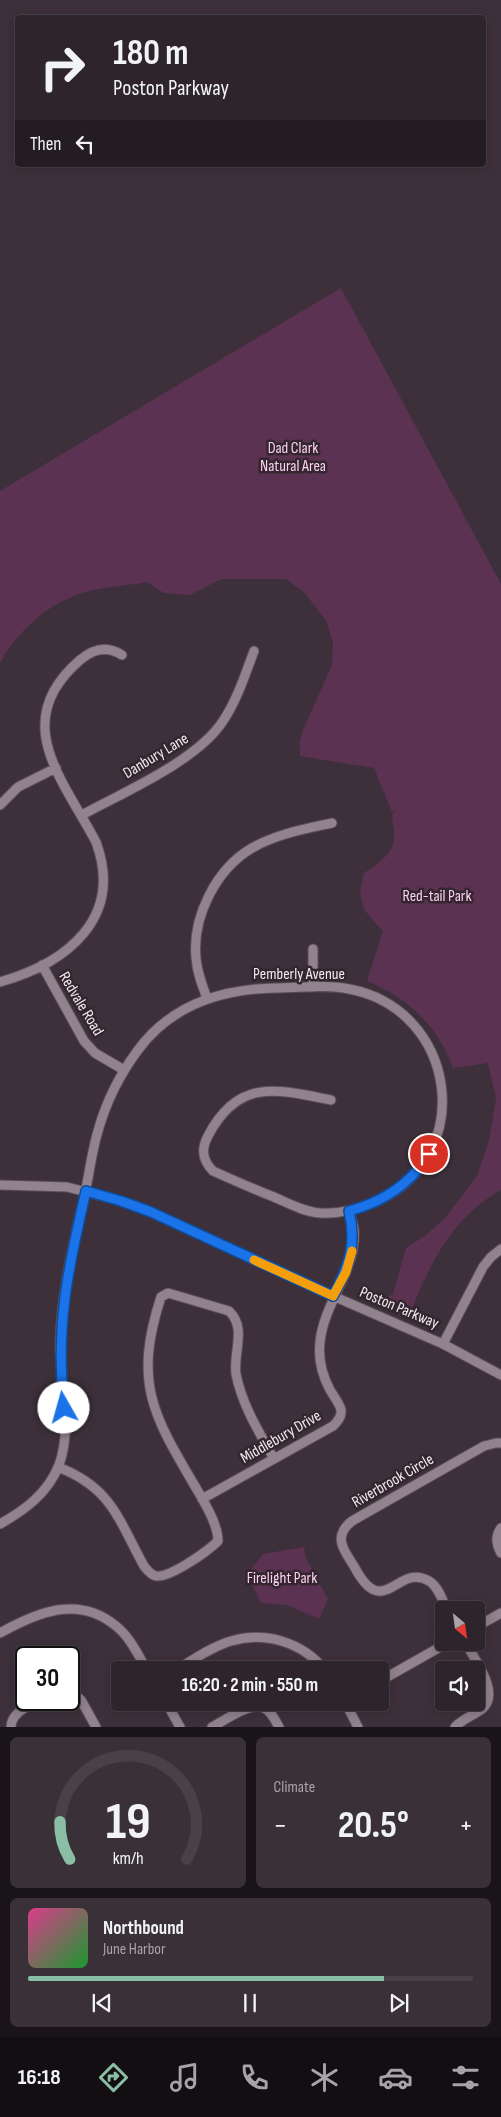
<!DOCTYPE html>
<meta charset="utf-8">
<style>
:root{--surface:#2e242c;--page:#3a3038;--text:#f1f3f6;--muted:#a7a4a9;--line:#494148;--accent:#8abfa5}
body{margin:0;font-family:"Sofia Sans Condensed",sans-serif;background:var(--page);color:var(--text);height:100vh;display:flex;flex-direction:column;font-size:19px;white-space:nowrap}
*{box-sizing:border-box;margin:0}
p{font-size:16px;color:var(--muted)}
.icon{flex:none;width:28px;height:28px;fill:none;stroke:currentColor;stroke-width:2;stroke-linecap:round;stroke-linejoin:round}
.map{position:relative;height:1727px;overflow:hidden}
.drawer{display:flex;flex-direction:column;gap:10px;padding:10px;background:#191418;flex:1}
.drawer>*{flex:none}
.top-card{position:absolute;left:15px;top:15px;width:471px;height:152px;border-radius:5px;box-shadow:0 2px 12px #0003,0 0 0 1px var(--line);background:#2e242c;color:var(--text);overflow:hidden}
.needle{width:32px;rotate:151deg}
.tools{position:absolute;left:435px;top:1601px;display:grid;gap:10px}
.tools a{display:grid;place-items:center;width:50px;height:50px;border-radius:5px;background:var(--surface);box-shadow:0 2px 12px #0003,0 0 0 1px var(--line);font-size:25px}
.speed{position:absolute;left:15px;top:1646px;display:flex;gap:10px;font-size:25px;font-weight:700;text-align:center}
.speed>*{display:grid;place-content:center;width:65px;height:65px;border-radius:50%;background:var(--surface);box-shadow:0 2px 12px #0003,0 0 0 1px var(--line);line-height:1}
.speed .limit{border:2px solid #111;border-radius:8px;background:#fff;color:#111}
.pin{position:absolute;display:grid;place-items:center;width:42px;height:42px;color:#fff;margin:-21px;border:2px solid #fff;border-radius:50%;box-shadow:0 1px 5px #0007}
.me{position:absolute;width:55px;margin:-28px;rotate:353deg;stroke-linejoin:round;filter:drop-shadow(0 0 4px #0008)}
.turn{display:flex;align-items:center;gap:18px;height:105px;padding:0 15px;font-size:22px}
.turn .icon{width:65px;height:65px;stroke-width:2.5}
.turn b{display:block;font-size:35px;line-height:42px}
.then{display:flex;align-items:center;height:48px;padding:0 15px;background:#0003;gap:10px;font-size:19px}
.big{font-size:38px;font-weight:700;line-height:1.1}
.drawer .card{flex:1;display:flex;flex-direction:column;justify-content:center;gap:8px;min-width:0;padding:0 18px;border-radius:8px;background:var(--page)}
.drawer .dial{align-items:center;gap:0}
.dial svg{height:130px;overflow:visible;fill:none;stroke:var(--line);stroke-width:7;stroke-linecap:round;text-anchor:middle}
.dial text{fill:var(--text);stroke:none}
.song{display:flex;align-items:center;gap:15px}
.cover{width:60px;height:60px;border-radius:8px;background:linear-gradient(135deg,hsl(330 70% 55%),hsl(130 70% 35%))}
.played{height:5px;border-radius:2px;background:linear-gradient(90deg,var(--accent) 80%,var(--line) 80%)}
.keys{display:flex;justify-content:space-around;direction:ltr}
.heat{display:flex;justify-content:space-between;align-items:center;font-size:28px;direction:ltr}
.drawer .tiles{flex:1;display:grid;gap:10px;grid-template-columns:1fr 1fr}
.card:last-child{grid-column:span 2}
.trip{position:absolute;left:111px;top:1661px;width:278px;height:50px;border-radius:5px;background:var(--surface);box-shadow:0 2px 12px #0003,0 0 0 1px var(--line);font-weight:700;line-height:50px;text-align:center}
.tabs{display:flex;height:80px;justify-content:space-around;align-items:center;background:#120e12;color:var(--muted)}
.tabs .icon{width:35px;height:35px}
.tabs .active{color:var(--accent)}
.tabs b{font-size:22px;color:var(--text)}
.map>svg:first-child{display:block}
</style>
<div class="map">
<svg width="501" height="1727" viewBox="0 0 501 1727">
<rect width="100%" height="100%" fill="#3d303a"/>
<path fill="#5c3252" d="M341,288L501,584V1190C451,1218 428,1267 408,1319L384,1307L378,1302L393,1294L406,1248L426,1235L445,1218L477,1176L489,1141L496,1098L488,1063L453,1068C438,1026 408,998 367,981L383,931C364,911 355,903 364,873C379,863 397,852 394,831C393,822 390,818 395,809L392,812L374,768L300,756V740L303,730L332,665L333,644L327,622L304,592L286,579H221L190,595L164,593L147,582C126,586 99,587 79,594C45,606 17,632 0,663V491Z
M304,1547L306,1559L328,1599L319,1619L287,1605L261,1603L247,1574L263,1554Z"/>
<g fill="none" stroke-linecap="round" stroke-linejoin="round">
<g stroke="#5a4e57" stroke-width="11">
<path id="minor" d="M0,805L18,787L56,768
M82,815C124,792 197,761 223,721C237,700 245,675 254,651
M42,965L84,1041L95,1053L124,1070
M0,982C67,963 124,918 96,842C62,778 9,721 80,660C93,649 107,645 122,655
M313,987V949
M207,998C202,985 197,972 196,958C192,917 216,869 252,848C276,834 305,829 332,823
M0,1185L67,1187L121,1201L151,1212L333,1296L443,1344L501,1375
M443,1344L483,1267L491,1257L501,1249
M58,1467C112,1488 118,1519 144,1566C147,1570 151,1575 156,1576C170,1578 208,1551 218,1541C218,1524 204,1502 196,1488C153,1415 133,1383 161,1297L168,1293L229,1311C247,1328 233,1352 236,1374C242,1405 259,1432 274,1459
M202,1499L333,1426C337,1422 342,1417 341,1410C340,1404 333,1395 330,1390C322,1375 318,1359 320,1342C324,1302 357,1270 354,1230C353,1224 351,1217 349,1211
M0,1524C25,1510 48,1493 59,1465C73,1426 60,1386 60,1345C61,1297 72,1249 83,1202C89,1178 91,1154 98,1131C106,1102 121,1073 138,1050C171,1005 223,989 276,988C300,988 326,984 349,989C456,1009 478,1154 378,1201C360,1209 340,1214 320,1213C304,1212 288,1203 274,1197C253,1189 233,1180 213,1171C202,1160 201,1149 208,1136C238,1078 277,1089 331,1100
M501,1528C495,1536 496,1544 501,1553
M447,1610C443,1601 438,1586 429,1581C398,1562 384,1622 355,1568C351,1561 344,1552 342,1544C339,1535 345,1526 352,1521L484,1446L496,1443H501
M476,1627L501,1613
M0,1633C36,1613 78,1594 116,1626C130,1637 138,1655 147,1670
M176,1670C193,1660 211,1647 231,1641C265,1631 302,1642 325,1670
M380,1681L449,1642
M69,1689L81,1700L96,1727
M166,1702L180,1727
M345,1702L358,1727
M11,1727C11,1713 28,1706 39,1700
M212,1727C224,1721 251,1701 264,1708C271,1711 275,1720 279,1727
M455,1727C462,1719 473,1716 482,1709C501,1693 475,1660 465,1642"/>
</g>
<use href="#minor" stroke="#91828d" stroke-width="9"/>
</g>
<g fill="none" stroke-linecap="round" stroke-linejoin="round">
<g stroke="#114b97" stroke-width="12">
<path id="route" d="M64,1408C55,1328 68,1268 86,1191L121,1201L151,1212L333,1296C349,1266 357,1245 349,1211C383,1202 410,1185 429,1154"/>
</g>
<use href="#route" stroke="#1a73e8" stroke-width="9"/>
<path stroke="#f59e0b" stroke-width="9" d="M254,1260L333,1296L346,1272L352,1251"/>
</g>
<g text-anchor="middle" dominant-baseline="central" stroke-width="5" stroke-linejoin="round" paint-order="stroke">
<g font-size="16" fill="#fcd0f0" stroke="#33262f">
<text x="293" y="448">Dad Clark<tspan x="293" dy="18">Natural Area</tspan></text>
<text x="437" y="896">Red-tail Park</text>
<text x="282" y="1578">Firelight Park</text>
</g>
<g font-size="16" fill="#f2e9ef" stroke="#33262f">
<text transform="translate(156 756) rotate(-31)">Danbury Lane</text>
<text x="299" y="974">Pemberly Avenue</text>
<text transform="translate(81 1004) rotate(59)">Redvale Road</text>
<text transform="translate(399 1308) rotate(23)">Poston Parkway</text>
<text transform="translate(281 1437) rotate(-30)">Middlebury Drive</text>
<text transform="translate(393 1481) rotate(-30)">Riverbrook Circle</text>
</g>
</g>
</svg>
<div class="tools">
<a><svg class="needle" viewBox="-14 -14 28 28"><path d="M0-13l5 13h-10z" fill="#e53935"/><path d="M0 13l5-13h-10z" fill="#a7a4a9"/></svg></a>
<a><svg class="icon" aria-label="sound" viewBox="0 0 24 24"><path d="M4 9h4l5-4v14l-5-4H4zM17 9q2 3 0 6"/></svg></a>
</div>
<div class="speed"><div class="limit">30</div></div>
<div class="pin" style="left:429px;top:1154px;background:#d93025"><svg class="icon" aria-label="arrive" viewBox="0 0 24 24"><path d="M6 21V4h12l-3 4 3 4H6"/></svg></div>
<svg class="me" style="left:64px;top:1408px" viewBox="-20 -20 40 40"><circle r="19" fill="#fff"/><path d="M0-13L10 11 0 6-10 11z" fill="#1a73e8"/></svg>
<div class="trip">16:20 · 2 min · 550 m</div>
<div class="top-card">
<div class="turn"><svg class="icon" aria-label="right" viewBox="0 0 24 24"><path d="M7 20v-9h11M14 6l5 5-5 5"/></svg><div><b>180 m</b>Poston Parkway</div></div>
<div class="then">Then<svg class="icon" aria-label="left" viewBox="0 0 24 24"><path d="M17 20v-9H6M10 6l-5 5 5 5"/></svg></div>
</div>
</div>
<section class="drawer">
<div class="tiles">
<div class="card dial"><svg viewBox="0 0 100 80">
<path d="M14 69A42 42 0 1 1 86 69"/>
<path d="M14 69A42 42 0 0 1 8 46" stroke="#8abfa5"/>
<text x="50" y="56" font-size="32" font-weight="700">19</text>
<text x="50" y="72" font-size="11">km/h</text>
</svg></div>
<div class="card"><p>Climate</p>
<div class="heat"><a>−</a><b class="big">20.5°</b><a>+</a></div>
</div>
<div class="card">
<div class="song"><i class="cover"></i><div><b>Northbound</b><p>June Harbor</p></div></div>
<div class="played"></div>
<div class="keys"><svg class="icon" aria-label="previous" viewBox="0 0 24 24"><path d="M18 5L8 12l10 7zM5 5v14"/></svg><svg class="icon" aria-label="pause" viewBox="0 0 24 24"><path d="M8 5v14M16 5v14"/></svg><svg class="icon" aria-label="next" viewBox="0 0 24 24"><path d="M6 5l10 7-10 7zM19 5v14"/></svg></div>
</div>
</div>
</section>
<nav class="tabs">
<b>16:18</b>
<svg class="icon active" aria-label="directions" viewBox="0 0 24 24"><path d="M12 3l9 9-9 9-9-9zM9 14v-3h6M13 9l2 2-2 2"/></svg>
<svg class="icon" aria-label="music" viewBox="0 0 24 24"><path d="M9 18V5l10-2v13"/><circle cx="6" cy="18" r="3"/><circle cx="16" cy="16" r="3"/></svg>
<svg class="icon" aria-label="phone" viewBox="0 0 24 24"><path d="M5 4h4l2 5-3 2q2 4 5 5l2-3 5 2v4C11 20 4 13 5 4z"/></svg>
<svg class="icon" aria-label="climate" viewBox="0 0 24 24"><path d="M12 3v18M4 7l16 10M4 17L20 7"/></svg>
<svg class="icon" aria-label="car" viewBox="0 0 24 24"><path d="M5 17H2v-5l4-1 3-4h7l3 4 3 1v5h-3M9 17h6M6 11h13"/><circle cx="7" cy="17" r="2"/><circle cx="17" cy="17" r="2"/></svg>
<svg class="icon" aria-label="filters" viewBox="0 0 24 24"><path d="M4 7h16M4 17h16"/><circle cx="9" cy="7" r="2"/><circle cx="15" cy="17" r="2"/></svg>
</nav>
